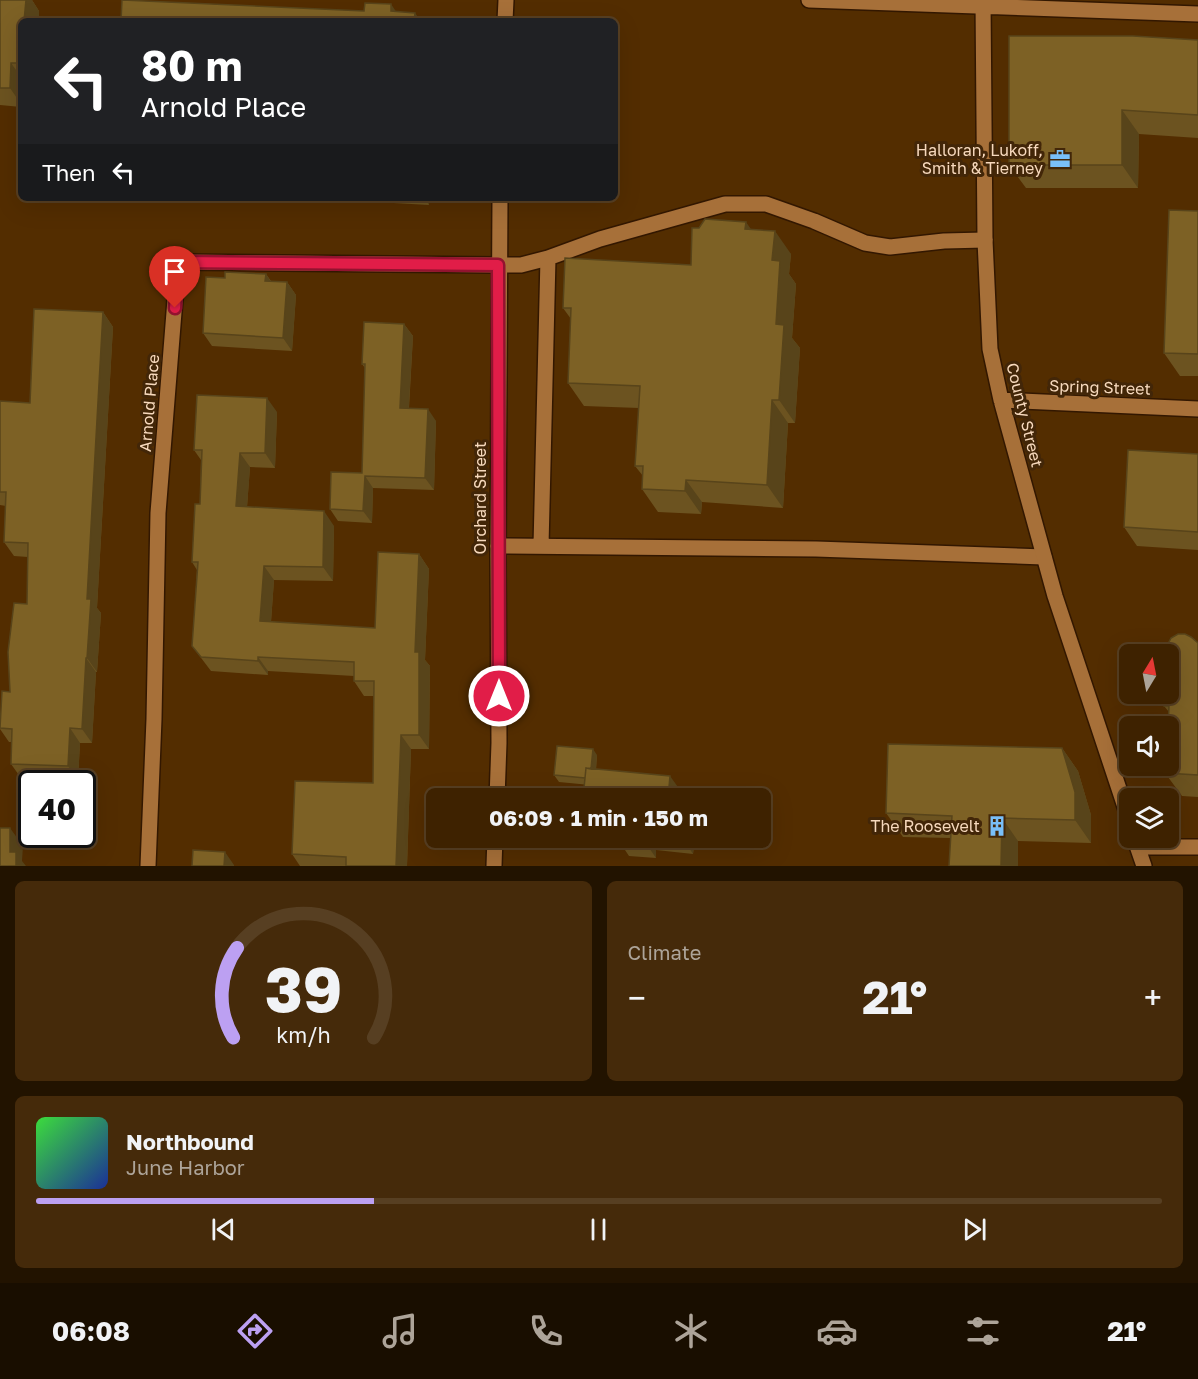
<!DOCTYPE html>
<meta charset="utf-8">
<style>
:root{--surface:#3e2200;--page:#452a0a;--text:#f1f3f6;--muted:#ada499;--line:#573f22;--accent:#bca0f2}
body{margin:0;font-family:"Golos Text",sans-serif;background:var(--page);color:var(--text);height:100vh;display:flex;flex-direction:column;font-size:22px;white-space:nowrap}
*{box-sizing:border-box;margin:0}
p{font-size:20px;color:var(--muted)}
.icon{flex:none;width:33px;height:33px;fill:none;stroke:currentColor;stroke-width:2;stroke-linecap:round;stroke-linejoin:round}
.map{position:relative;height:866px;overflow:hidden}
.panel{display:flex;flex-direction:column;gap:15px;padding:15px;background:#221300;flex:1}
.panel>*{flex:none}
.guide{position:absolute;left:18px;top:18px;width:600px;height:183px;border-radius:9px;box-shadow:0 6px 24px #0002,0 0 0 2px var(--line);background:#202124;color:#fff;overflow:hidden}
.needle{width:39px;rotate:10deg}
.fabs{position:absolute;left:1119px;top:644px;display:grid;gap:12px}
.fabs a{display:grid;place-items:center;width:60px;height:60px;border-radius:9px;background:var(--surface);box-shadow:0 6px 24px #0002,0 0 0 2px var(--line);font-size:30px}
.speed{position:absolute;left:18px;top:770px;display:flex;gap:12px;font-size:30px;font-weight:700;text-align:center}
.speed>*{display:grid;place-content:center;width:78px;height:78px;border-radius:50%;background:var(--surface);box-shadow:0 6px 24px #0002,0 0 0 2px var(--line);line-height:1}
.speed .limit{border:3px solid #111;border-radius:9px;background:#fff;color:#111}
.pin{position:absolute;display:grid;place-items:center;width:51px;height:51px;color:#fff;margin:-62px -26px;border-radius:50% 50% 50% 0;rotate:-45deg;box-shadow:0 0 6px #0007}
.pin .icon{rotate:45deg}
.me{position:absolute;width:66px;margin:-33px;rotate:0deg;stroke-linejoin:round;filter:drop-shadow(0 0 4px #0008)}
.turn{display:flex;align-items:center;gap:21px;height:126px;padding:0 24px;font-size:27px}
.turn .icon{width:78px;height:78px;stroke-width:2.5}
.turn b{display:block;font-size:42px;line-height:51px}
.then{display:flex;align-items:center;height:57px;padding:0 24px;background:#0003;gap:12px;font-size:22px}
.big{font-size:45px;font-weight:700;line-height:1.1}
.panel .widget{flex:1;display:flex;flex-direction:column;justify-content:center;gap:9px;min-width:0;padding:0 21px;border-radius:9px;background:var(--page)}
.panel .dial{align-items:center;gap:0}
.dial svg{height:156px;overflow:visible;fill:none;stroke:var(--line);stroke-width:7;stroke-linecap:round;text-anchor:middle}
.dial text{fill:var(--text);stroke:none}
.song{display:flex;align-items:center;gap:18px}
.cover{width:72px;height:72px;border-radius:9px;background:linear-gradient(135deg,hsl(120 70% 55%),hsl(230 70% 35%))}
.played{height:6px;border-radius:3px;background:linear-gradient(90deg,var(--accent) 30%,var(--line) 30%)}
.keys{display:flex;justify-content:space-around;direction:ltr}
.heat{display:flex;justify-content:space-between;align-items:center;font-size:33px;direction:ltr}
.panel .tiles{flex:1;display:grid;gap:15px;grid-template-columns:1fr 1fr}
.widget:last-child{grid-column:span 2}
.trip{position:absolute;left:426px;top:788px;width:345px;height:60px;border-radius:9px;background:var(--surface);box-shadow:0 6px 24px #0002,0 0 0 2px var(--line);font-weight:700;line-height:60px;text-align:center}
.tabs{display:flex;height:96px;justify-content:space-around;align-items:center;background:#190e00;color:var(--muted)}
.tabs .icon{width:42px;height:42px}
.tabs .on{color:var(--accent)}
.tabs b{font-size:27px;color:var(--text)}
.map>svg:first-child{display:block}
</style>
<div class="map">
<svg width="1198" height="866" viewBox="0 0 1198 866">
<rect width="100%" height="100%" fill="#532d00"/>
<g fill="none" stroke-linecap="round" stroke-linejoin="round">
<g stroke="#321700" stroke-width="18">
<path id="lane" d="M498,265H521L548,258L600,239L725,204H766L814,221L865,243L890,247L944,241L985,240
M498,546L816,549L1044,557
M541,546L548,258"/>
</g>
<g stroke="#321700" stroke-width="18">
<path id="street" d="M148,866L154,719L158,513L178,262L498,265"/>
</g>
<g stroke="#321700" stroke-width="18">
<path id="secondary" d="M809,0L1198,14
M983,0L985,240L990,349L1001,400L1055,596L1130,822
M505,21L506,0
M1001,400L1198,409
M497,798L499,743L498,556L500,198
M1135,840L1144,866
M1138,847H1198
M494,866L495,837"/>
</g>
<use href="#lane" stroke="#a77039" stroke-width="15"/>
<use href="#street" stroke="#a77039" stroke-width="15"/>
<use href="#secondary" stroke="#a77039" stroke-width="15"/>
</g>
<path fill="#6c5320" d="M0,0H32L39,11L21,21V107L0,105Z
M1198,40V138L1139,134L1138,188H1026L1009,165Z
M356,198H429V205L358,201Z
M1198,211V376H1180L1164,353Z
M751,229L791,254L789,274L796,284L792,338L800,348L795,423H788L783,508L702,502L701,514L658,512L642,489L643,476L635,466L639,408L584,406L568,383L571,319L563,308L691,265Z
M266,274L271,281L287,282L296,295L292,351L212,346L203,333L225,278Z
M103,312L113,327L97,608L101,613L97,672H96L92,743H80L78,780L21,778L11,764L12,742H9L0,729V718L10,692L27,604L28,557L14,556L4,542L6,506L0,505V401L30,403Z
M404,324L413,336L409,408L436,421L434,490L373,488L372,523L338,521L330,509L362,473L365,368L362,364Z
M277,412L275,468L250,467L247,507L334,526L333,581L274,580L271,622L375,628L419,554L429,569L425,660L430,666L429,749H411L407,866H300L292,854L373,783L374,696H364L354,681V676L268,671V675L211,671L192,646L197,570L192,562L200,504L201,460L194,450Z
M1198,454V550L1137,546L1124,527Z
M1198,643V797L1182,796L1165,773L1169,712L1164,706Z
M1062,748L1078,771L1091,815V843L1018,841V866H949L951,838L903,837L886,813Z
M597,755L596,769L683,794L559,782L554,775Z
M586,837H695L693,854L656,850V858L629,856L625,850L594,848Z"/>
<path fill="#58441a" d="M26,0H32L39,11V21H24Z
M391,4L401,19L391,11Z
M415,13L421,21H414Z
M11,63L21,77V104L10,88Z
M1122,110L1139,134L1138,188L1122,165Z
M425,198H429V205Z
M746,222L762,245L745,229Z
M775,231L791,254L789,274L796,284L792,338L800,348L795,423L779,400L772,260Z
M266,274L275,288L265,281Z
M287,282L296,295L292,351L283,338Z
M103,312L113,327L97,608L101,613L97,672L87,658V599Z
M404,324L413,336L408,420L400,408Z
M267,398L277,412L275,468L265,453Z
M772,400L788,423L783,508L767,485Z
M428,409L436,421L434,490L425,478Z
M240,453L250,467L246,521L236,506Z
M365,476L373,488L372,523L363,511Z
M686,480L702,502L701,514L685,491Z
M324,511L334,526L333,581L323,567Z
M419,554L429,569L425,660L430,666L429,749L419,735L415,652Z
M264,566L274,580L270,635L260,621Z
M258,657L268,671V675L258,661Z
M86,658L96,672L92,743L82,729Z
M70,728L80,743L78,780L68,766Z
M401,735L411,749L407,866H396Z
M1062,748L1078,771L1091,815V843L1075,820Z
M593,749L597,755L595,785L590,778Z
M670,776L683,794L682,798H668Z
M1002,818L1018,841V866H1001Z
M10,828L23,846L22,861L26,866H16L10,852Z
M643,837H647L656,850V858L643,839Z
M682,837H695L693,854Z
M225,852L234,865V866H224Z"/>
<path fill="#7d6125" stroke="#58441a" stroke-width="1.5" d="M0,0H26L24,21H21V63H11L10,88H0Z
M122,0L364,11L365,3L391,4V11L415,13L414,21H121Z
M1009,36H1133L1198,40V115L1122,110V165H1009Z
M1169,210L1198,211V354L1164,353Z
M705,219L746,222L745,229L775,231L772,260L780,261L776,324L784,325L779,400H772L767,485L686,480L685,491L642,489L643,466H635L640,386L568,383L571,308H563L565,258L691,265L692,228H699Z
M225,272L266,274L265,281L287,282L283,338L203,333L206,277L225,278Z
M34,309L103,312L87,599H91L87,658H86L82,729L70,728L68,766L11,764L12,729L0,728L2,691L10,692L8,652L14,603L27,604L28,543L4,542L6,492H0V401L30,403Z
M364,322L404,324L400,408L428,409L425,478L365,476L363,511L330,509L331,472L362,473L365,364H362Z
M197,395L267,398L265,453H240L236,506L324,511L323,567L264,566L260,621L375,628L378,552L419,554L415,652H419V735H401L396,866H346V857L292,854L295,781L373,783L374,681H354V662L258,657V661L201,657L192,646L198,562H192L195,504H200L202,450H194Z
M1128,450L1198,454V532L1124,527Z
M1178,634H1185L1191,637L1198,643V775L1165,773L1166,765H1168V726L1169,706H1164L1165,693H1168V654H1167V646L1171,638Z
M888,744L1062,748L1075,792V820L1002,818L1001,866H949L952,816L886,813Z
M557,746L593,749L591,769L586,768L585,778L554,775Z
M586,768L670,776L668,798H583Z
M0,828H10V852H16V866H0Z
M616,837H643V839Z
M193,850L225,852L224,866H192Z"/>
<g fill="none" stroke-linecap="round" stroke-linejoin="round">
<g stroke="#92132f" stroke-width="15">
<path id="route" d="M175,308L178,262L498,265L499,696"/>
</g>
<use href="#route" stroke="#e11d48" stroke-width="10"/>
</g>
<defs>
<g id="office-bare" transform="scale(1.62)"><path d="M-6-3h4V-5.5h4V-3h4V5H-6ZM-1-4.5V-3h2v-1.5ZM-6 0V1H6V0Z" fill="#79bff8" stroke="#422608" stroke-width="2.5" paint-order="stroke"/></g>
<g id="building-bare" transform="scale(1.62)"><path d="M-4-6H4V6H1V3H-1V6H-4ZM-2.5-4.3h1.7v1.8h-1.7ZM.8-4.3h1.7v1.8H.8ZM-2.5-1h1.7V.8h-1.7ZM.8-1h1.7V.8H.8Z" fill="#79bff8" stroke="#422608" stroke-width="2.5" paint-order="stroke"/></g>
</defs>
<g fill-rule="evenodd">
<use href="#office-bare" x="1060" y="159"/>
<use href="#building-bare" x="997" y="826"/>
</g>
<g text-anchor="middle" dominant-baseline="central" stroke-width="6" stroke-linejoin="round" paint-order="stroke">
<g font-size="16" fill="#f7d9bd" stroke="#422608" text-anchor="end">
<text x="1043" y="150">Halloran, Lukoff,<tspan x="1043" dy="18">Smith &amp; Tierney</tspan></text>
<text x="980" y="826">The Roosevelt</text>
</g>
<g font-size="16" fill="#f7d9bd" stroke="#422608">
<text transform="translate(1100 387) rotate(2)">Spring Street</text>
<text transform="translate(149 403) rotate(-85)">Arnold Place</text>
<text transform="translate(1025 415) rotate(76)">County Street</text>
<text transform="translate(480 498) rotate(-90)">Orchard Street</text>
</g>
</g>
</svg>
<div class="fabs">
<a><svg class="needle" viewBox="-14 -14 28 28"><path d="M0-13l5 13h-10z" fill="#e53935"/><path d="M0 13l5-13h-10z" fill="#ada499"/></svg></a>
<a><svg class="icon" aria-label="sound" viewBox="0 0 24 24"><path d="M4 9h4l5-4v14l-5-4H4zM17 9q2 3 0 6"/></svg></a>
<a><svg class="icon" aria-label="layers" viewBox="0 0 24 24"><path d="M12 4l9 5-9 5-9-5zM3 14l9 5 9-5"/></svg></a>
</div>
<div class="speed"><div class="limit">40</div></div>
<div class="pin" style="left:175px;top:308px;background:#d93025"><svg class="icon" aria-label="arrive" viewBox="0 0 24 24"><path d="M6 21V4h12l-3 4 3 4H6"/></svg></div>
<svg class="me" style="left:499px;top:696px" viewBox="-20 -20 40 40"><circle r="17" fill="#e11d48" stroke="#fff" stroke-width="3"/><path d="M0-11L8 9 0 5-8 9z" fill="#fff"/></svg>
<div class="trip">06:09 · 1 min · 150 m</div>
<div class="guide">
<div class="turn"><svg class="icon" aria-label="left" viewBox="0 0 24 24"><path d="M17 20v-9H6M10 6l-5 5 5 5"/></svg><div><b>80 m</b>Arnold Place</div></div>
<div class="then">Then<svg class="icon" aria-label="left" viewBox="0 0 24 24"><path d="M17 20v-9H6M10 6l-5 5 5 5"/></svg></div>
</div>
</div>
<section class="panel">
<div class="tiles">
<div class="widget dial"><svg viewBox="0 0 100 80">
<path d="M14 69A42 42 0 1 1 86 69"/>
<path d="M14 69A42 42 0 0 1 16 23" stroke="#bca0f2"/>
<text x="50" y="56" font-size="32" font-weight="700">39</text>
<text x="50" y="72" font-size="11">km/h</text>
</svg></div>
<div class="widget"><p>Climate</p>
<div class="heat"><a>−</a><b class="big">21°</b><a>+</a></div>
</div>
<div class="widget">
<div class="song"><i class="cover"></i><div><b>Northbound</b><p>June Harbor</p></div></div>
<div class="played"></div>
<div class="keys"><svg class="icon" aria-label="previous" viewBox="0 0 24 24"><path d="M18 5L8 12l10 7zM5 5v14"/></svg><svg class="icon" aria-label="pause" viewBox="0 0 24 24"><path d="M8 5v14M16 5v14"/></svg><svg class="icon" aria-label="next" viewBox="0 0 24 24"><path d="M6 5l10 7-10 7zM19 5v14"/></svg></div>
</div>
</div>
</section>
<nav class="tabs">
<b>06:08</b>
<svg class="icon on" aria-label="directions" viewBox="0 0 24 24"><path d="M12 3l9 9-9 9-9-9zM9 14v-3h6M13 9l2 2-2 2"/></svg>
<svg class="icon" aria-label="music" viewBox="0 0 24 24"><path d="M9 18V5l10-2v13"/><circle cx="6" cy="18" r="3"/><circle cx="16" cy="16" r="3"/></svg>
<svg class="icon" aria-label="phone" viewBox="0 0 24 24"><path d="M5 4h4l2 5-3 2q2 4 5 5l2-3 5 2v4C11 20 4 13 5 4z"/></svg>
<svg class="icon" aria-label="climate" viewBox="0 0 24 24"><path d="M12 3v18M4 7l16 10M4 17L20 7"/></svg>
<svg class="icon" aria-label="car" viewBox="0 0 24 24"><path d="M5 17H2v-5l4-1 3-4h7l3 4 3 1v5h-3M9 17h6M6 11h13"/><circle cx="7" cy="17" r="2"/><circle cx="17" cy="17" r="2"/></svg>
<svg class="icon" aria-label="filters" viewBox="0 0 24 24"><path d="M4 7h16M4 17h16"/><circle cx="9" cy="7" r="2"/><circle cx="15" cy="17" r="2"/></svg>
<b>21°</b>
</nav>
